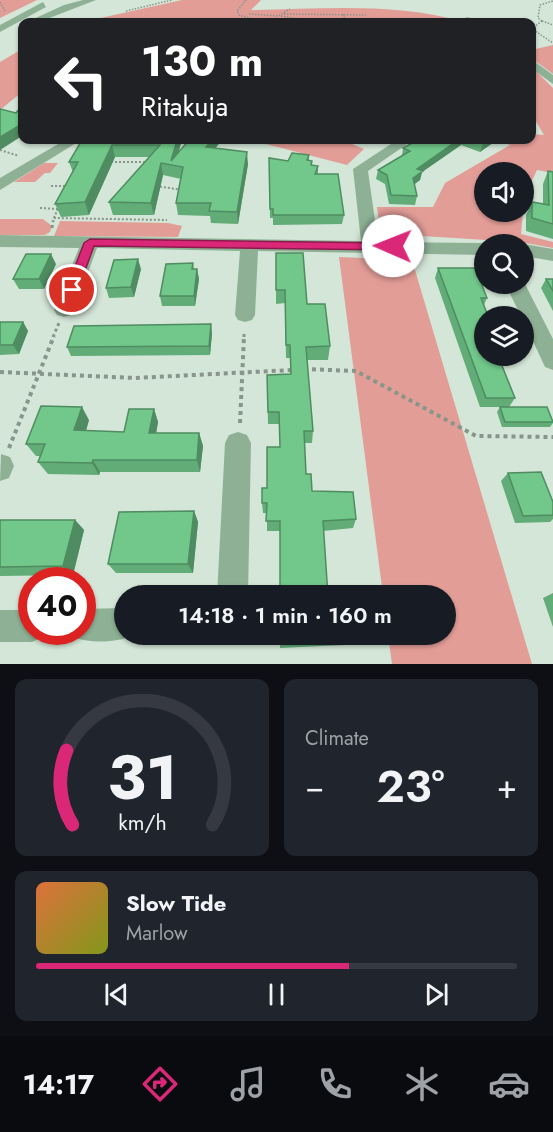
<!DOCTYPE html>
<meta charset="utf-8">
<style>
:root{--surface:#171b24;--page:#20242c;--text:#f1f3f6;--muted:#9ea1a6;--line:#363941;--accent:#db2777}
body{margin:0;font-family:Jost,sans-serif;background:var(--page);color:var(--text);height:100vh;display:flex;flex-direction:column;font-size:22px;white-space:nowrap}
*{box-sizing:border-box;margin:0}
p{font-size:20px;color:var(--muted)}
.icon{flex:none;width:33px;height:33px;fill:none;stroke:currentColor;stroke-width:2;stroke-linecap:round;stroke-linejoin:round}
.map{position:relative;height:664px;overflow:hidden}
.drawer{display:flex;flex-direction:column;gap:15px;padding:15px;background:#0d0f14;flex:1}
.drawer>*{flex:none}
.top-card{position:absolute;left:18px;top:18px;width:518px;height:126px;border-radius:12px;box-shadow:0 2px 4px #0004;background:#202124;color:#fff;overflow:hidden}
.fabs{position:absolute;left:474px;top:162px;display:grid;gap:12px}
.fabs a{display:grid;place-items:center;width:60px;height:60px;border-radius:50%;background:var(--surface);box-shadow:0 2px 4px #0004;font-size:30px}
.speed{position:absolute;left:18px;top:567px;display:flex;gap:12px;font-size:30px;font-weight:700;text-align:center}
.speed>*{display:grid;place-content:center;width:78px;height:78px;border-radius:50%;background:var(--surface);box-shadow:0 2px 4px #0004;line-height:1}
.speed .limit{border:9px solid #d22;background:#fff;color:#111}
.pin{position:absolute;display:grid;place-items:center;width:51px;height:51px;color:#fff;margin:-26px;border:3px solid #fff;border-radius:50%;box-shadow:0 2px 6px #0007}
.me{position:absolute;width:66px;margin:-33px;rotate:271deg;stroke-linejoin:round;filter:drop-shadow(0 0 4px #0008)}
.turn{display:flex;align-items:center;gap:21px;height:126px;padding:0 24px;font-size:27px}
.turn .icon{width:78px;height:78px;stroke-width:2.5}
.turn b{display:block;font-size:42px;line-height:51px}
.big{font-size:45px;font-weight:600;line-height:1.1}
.drawer .card{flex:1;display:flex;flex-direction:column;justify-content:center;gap:9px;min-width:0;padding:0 21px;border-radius:12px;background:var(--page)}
.drawer .dial{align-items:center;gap:0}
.dial svg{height:156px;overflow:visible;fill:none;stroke:var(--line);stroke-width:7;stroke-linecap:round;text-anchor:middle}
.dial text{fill:var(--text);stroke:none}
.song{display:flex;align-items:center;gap:18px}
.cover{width:72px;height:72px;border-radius:9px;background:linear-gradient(135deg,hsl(20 70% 55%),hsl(70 70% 35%))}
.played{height:6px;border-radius:3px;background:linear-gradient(90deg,var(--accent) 65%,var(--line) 65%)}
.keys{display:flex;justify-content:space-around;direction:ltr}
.heat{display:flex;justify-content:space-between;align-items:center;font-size:33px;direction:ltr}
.drawer .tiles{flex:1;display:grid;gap:15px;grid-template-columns:1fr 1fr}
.card:last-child{grid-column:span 2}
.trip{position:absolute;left:114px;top:585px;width:342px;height:60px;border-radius:30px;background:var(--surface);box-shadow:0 2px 4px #0004;font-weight:600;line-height:60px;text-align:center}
.dock{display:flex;height:96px;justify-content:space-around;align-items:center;background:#090b0e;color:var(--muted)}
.dock .icon{width:42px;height:42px}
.dock .selected{color:var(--accent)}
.dock b{font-size:27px;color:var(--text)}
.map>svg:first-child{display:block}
</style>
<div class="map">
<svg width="553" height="664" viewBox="0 0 553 664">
<rect width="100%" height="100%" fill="#d4e6d7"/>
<path fill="#e39d97" d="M0,0H37L0,18Z
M182,0H261L251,10C322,9 395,2 464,22H189L178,19L168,22H82Z
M553,45V74L531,58V50Z
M22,49V92L0,110V62Z
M531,66L553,88V173L537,170L525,195L524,208V172H484V212H523L521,234L553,242V248L520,242L390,234L380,229L377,207H433L445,183L510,145L497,140H531V134L544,135L531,113Z
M246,140H343L364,149L347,165L266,144L245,142Z
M44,163H58L50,173H45L35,182H14Z
M0,219H43L52,226L50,232L45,235H0Z
M60,221L168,223L182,226L178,237L54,236Z
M339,257L412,260L532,664H392L388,635L446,634V596L383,595Z"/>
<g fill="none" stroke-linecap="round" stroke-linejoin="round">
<path stroke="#88958a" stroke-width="1.5" stroke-dasharray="1.5 1.5" stroke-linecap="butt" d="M246,0L237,11L239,15L262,22
M0,2L5,11
M126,11L172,0
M249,14L278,16L290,9
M284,14L366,15
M343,14L346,22
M281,16L315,22
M542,21L534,27L535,31L553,43
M542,21L538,18L540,5L553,1
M542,21L553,25"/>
<path stroke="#88958a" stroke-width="2" stroke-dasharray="2 2" stroke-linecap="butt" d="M178,140H193
M0,150L19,156
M111,162H149
M51,186H68
M156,186L183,190
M40,208L58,209
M54,218L59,206
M53,222L54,218L167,220"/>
<path stroke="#88958a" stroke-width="3" stroke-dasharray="3 3" stroke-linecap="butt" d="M52,228L53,221
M53,337L59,323
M244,337V331"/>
<path stroke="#88958a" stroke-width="4" stroke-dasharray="4 4" stroke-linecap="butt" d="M304,369L356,371L476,436L553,437
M0,372L135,378L292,370
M240,423L244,336
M9,448L54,336"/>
<path fill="#8eb196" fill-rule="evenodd" d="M83,0H96L39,22H27L64,5Z
M43,2L46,7L0,32V25Z
M467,17L470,18L473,22H464L462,20Z
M531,59L553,75V84L531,68Z
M65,140H81L0,190V178Z
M397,140H413L368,171L378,242L484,243L489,244H484V255L258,251L255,315L252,320L245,322L238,320L235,315L240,251L97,248L74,310L71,315L64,317L57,315L54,310L79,248L0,247V235L361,241L353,169Z
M523,244H524L553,249V261L524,256Z
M524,282L553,339V370L545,367L524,322V316H521L505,284Z
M238,432L247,435L251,443L248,596H217L225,443L229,435Z
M1,454L10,457L14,466L9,478L0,481Z
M124,608V634L135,635C117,643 89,644 71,636L69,632H82V609Z
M0,610H32V632H46L43,637L32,642H0Z"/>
</g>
<path fill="#61ac77" d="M22,80V91H21L18,82Z
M82,140H182L178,152L216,148L248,164L238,224L211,223L210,216L178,215L176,203L181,179L163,175L154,215H113L109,202L150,157H115L89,215L61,217L55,204L73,172L69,162Z
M366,140H384V142Z
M418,140H497L480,152L461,145L422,172L420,180L414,184L417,196L415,205L389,204L385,184L376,179L378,170L402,156L403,148Z
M309,155V160L312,165L318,166V174L344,215L342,224L273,225V218H270L269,158L288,161Z
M548,171L553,172V239L526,231V215L532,202L543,204V184Z
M276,253L307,304L330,346L328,360H307L313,431L312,443H304L306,474L312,491L356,519L353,528L323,531H267V513H263L262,503L280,447L279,424H268L267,375L290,374V358H286L285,303L276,304Z
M193,263L194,269H197L199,279L195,306H162L160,296Z
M56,264L44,289H19L13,279Z
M438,268L487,298L484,305V356H499L515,398L509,407H480L435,278Z
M141,269L134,297L109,298L106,288Z
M546,279H553V311L541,288Z
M0,322H23L28,331L19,354L0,355Z
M212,333L210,355L71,356L67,347Z
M500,407L553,421V423L550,427H502L497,412Z
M154,409L158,422L156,433H199L203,446L200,472H100L99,475L48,474L38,462L40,456H36L26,444L89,420L86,431L124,432Z
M508,473L553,502V519L550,522L515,523L501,481Z
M194,511L198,522L193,573H116L108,564Z
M75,520L84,530L73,575L0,576V521Z
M553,593V627L543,598Z
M280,634L372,639L367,644L280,648Z"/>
<path fill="#4f8c61" d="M22,124V136L0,150V137Z
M177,140H182L175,166L171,161Z
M212,140H222L207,159L206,147Z
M458,140H462L461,145L422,172L420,180L411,187L413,178L417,169Z
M488,140H497L480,152L483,143Z
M112,145L115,157L89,215L85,202Z
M247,152L248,164L238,224L237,212Z
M161,163L163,175L154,215L151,203Z
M51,254L56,264L44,289L39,279Z
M138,259L141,269L134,297L131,287Z
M197,269L199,279L195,306L194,296Z
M23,322L28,331L19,354L13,345Z
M211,324L212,333L210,355L209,346Z
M82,407L89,420L82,443L74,430Z
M154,409L158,422L154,446L149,433Z
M199,433L203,446L200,472L197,460Z
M93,460L100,472L99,475L92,463Z
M194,511L198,522L193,573L188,564Z
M75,520L84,530L73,575L63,566Z"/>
<path fill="#71c88a" stroke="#4f8c61" stroke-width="1.5" d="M22,105V124L0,137V109L16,113Z
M82,140H177L171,161L189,140H212L206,147L247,152L237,212L209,211L211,203H176L183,167L161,163L151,203L109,202L160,145H112L85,202L55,204L78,162H69Z
M418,140H458L417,169L423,171L413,178L417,196L391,195L387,175L378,170L410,151L403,148Z
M473,140H488L483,143Z
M292,153L309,155L307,160L312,161L311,165L318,166L315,174H338L344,215H273V209H270L269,158L288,161Z
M548,171L553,172V224L532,218V202L549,205Z
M276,253H303L307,304H325L330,346L306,347L313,431H304L306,474H311L312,491L353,492L356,519L323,521L328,596H280V521H266L267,503H262V488H267V447H280L279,412H268L267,375L291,374L290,345H286L285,290H276Z
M26,254H51L39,279H13Z
M138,259L131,287L106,288L114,260Z
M193,263L192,269H197L194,296H160L166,264Z
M438,268H475L487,298H481L488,316H484V356H498L515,398H486Z
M546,279H553V291Z
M0,322H23L13,345H0Z
M211,324L209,346L67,347L74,326Z
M41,406L82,407L74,430L124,432L129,409H154L149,433H199L197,460H93L92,463L38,462L45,444H26Z
M500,407H547L553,422H505Z
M541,472L553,502V515L523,516L508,473Z
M194,511L188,564H108L119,512Z
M0,520H75L63,566L0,567Z
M280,634H372V639L280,643Z"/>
<path fill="#db2777" stroke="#8e194d" stroke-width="1.5" d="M90,239L393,243L399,246L393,250L94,246L78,290L72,294L67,293L66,290L84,243Z"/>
</svg>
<div class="fabs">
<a><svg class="icon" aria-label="sound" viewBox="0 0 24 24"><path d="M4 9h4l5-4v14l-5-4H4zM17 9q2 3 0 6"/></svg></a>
<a><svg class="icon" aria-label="search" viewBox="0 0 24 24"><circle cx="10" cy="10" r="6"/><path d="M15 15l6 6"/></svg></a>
<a><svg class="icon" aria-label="layers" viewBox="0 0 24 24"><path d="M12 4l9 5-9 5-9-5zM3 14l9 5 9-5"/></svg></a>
</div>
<div class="speed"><div class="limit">40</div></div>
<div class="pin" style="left:72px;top:290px;background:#d93025"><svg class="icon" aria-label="arrive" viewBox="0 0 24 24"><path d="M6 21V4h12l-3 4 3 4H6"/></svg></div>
<svg class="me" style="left:393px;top:246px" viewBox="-20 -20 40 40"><circle r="19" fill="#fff"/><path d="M0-13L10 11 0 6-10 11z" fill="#db2777"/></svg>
<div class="trip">14:18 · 1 min · 160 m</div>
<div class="top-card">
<div class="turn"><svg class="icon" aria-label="left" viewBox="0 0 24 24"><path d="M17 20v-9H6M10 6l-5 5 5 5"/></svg><div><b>130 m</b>Ritakuja</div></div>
</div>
</div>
<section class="drawer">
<div class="tiles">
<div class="card dial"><svg viewBox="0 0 100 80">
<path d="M14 69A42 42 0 1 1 86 69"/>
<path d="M14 69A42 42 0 0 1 11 31" stroke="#db2777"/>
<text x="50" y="56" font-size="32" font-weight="700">31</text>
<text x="50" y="72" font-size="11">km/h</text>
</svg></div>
<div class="card"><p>Climate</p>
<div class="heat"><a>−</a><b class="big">23°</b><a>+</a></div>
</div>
<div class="card">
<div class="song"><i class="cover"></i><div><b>Slow Tide</b><p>Marlow</p></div></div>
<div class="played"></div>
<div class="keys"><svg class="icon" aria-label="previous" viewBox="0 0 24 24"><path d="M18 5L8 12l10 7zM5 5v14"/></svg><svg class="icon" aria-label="pause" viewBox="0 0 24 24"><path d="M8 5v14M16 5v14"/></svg><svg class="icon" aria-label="next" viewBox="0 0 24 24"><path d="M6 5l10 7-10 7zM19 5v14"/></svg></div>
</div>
</div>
</section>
<nav class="dock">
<b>14:17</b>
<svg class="icon selected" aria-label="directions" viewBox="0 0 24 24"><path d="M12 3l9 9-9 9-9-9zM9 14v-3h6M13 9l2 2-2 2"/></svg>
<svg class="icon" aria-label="music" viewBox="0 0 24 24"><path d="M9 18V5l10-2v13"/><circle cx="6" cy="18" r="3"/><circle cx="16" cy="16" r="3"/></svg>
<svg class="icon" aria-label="phone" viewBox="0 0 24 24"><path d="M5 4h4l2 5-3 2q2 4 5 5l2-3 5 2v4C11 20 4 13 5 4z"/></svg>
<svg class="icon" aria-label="climate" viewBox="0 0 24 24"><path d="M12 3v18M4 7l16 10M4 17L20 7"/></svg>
<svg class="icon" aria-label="car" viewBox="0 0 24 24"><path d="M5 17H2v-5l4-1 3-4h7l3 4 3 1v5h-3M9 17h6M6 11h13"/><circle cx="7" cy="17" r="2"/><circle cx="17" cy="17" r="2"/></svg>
</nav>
